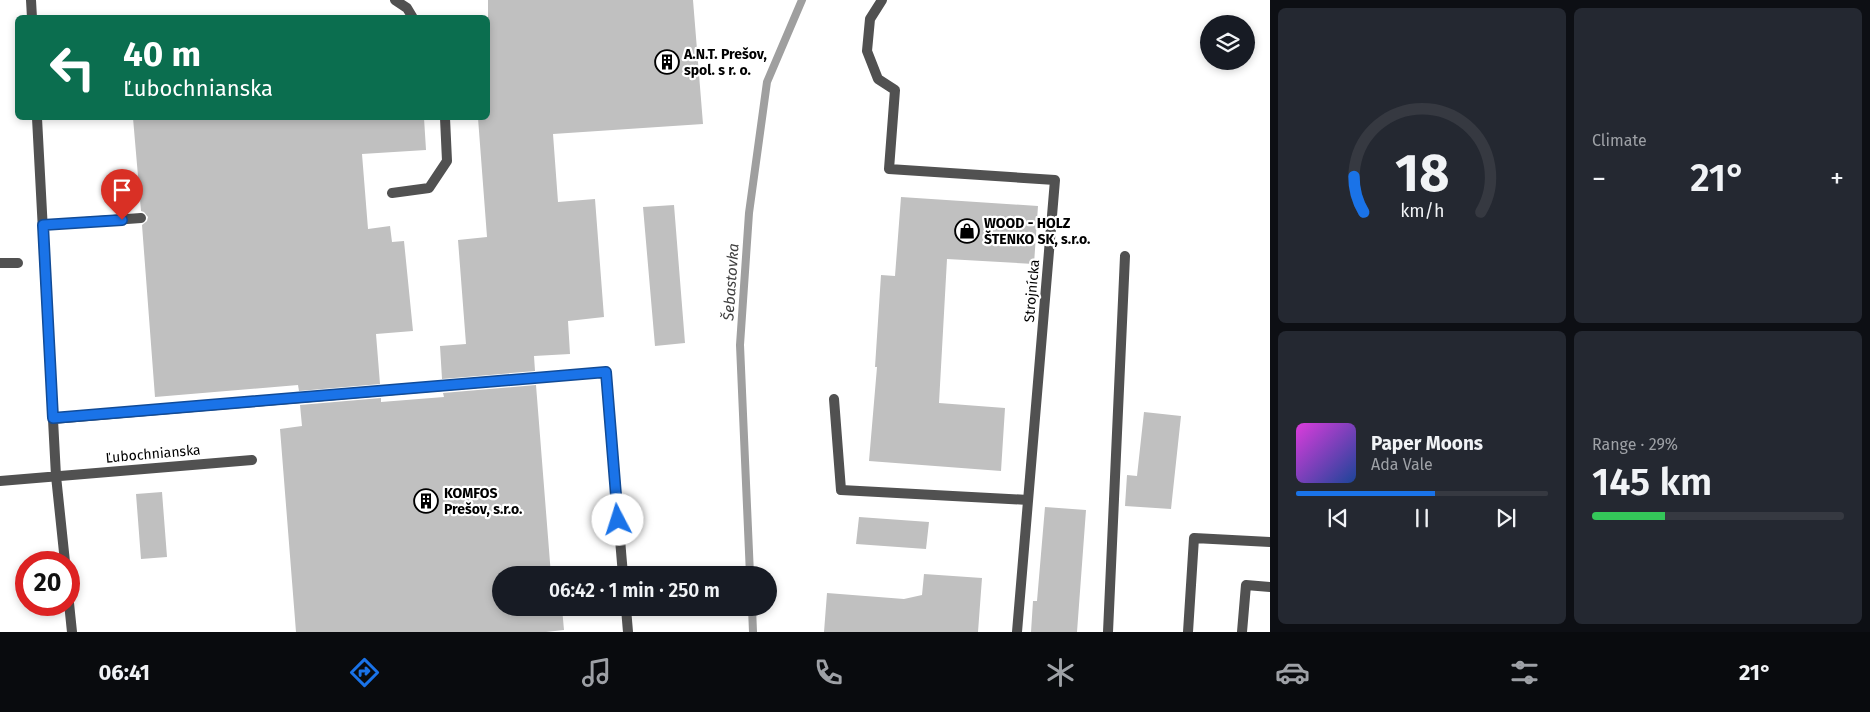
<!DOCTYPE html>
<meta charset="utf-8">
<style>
:root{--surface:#171b24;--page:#242831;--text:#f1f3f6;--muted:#9ea1a6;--line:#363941;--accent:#1a73e8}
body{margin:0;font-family:"Fira Sans",sans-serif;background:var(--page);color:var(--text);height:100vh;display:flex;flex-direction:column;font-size:19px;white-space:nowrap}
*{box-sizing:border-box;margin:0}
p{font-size:16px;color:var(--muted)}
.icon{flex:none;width:28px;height:28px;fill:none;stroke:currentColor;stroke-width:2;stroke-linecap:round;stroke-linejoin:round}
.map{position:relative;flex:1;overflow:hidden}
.side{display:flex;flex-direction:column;gap:8px;padding:8px;background:#0d0f14;width:600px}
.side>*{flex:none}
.guide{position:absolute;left:15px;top:15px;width:475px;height:105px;border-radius:8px;box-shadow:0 2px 8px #0003;background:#0b6e4f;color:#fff;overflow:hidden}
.fabs{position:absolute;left:1200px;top:15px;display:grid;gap:10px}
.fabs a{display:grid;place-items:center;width:55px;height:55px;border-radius:50%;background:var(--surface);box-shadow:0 2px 8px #0003;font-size:25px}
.speed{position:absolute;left:15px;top:551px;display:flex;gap:10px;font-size:25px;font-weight:700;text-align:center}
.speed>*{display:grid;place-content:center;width:65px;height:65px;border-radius:50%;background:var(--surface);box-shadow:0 2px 8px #0003;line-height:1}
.speed .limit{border:8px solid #d22;background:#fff;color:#111}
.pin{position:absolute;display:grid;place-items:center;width:42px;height:42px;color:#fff;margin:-51px -21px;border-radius:50% 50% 50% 0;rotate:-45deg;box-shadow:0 0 5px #0007}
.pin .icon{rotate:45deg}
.me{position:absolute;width:55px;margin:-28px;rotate:355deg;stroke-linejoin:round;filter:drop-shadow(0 0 4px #0008)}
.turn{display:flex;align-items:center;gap:18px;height:105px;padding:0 25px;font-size:22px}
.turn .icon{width:65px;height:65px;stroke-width:2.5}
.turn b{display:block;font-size:35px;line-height:42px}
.big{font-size:38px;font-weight:600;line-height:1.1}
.side .card{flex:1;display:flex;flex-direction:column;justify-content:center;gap:8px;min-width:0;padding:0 18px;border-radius:8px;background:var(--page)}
.side .dial{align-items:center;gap:0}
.dial svg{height:130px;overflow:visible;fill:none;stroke:var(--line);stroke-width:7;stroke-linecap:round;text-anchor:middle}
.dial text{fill:var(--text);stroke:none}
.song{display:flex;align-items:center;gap:15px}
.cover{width:60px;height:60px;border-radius:8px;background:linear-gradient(135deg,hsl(300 70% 55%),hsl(220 70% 35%))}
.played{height:5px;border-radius:2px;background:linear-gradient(90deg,var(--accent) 55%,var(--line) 55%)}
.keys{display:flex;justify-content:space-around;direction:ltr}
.heat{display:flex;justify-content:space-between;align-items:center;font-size:28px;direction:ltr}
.charge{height:8px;border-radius:4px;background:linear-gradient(90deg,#34c759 29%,var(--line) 0)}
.side .tiles{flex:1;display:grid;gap:8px;grid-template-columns:repeat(2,1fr)}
.trip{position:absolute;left:492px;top:566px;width:285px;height:50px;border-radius:25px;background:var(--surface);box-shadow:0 2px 8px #0003;font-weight:600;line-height:50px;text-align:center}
.dock{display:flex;height:80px;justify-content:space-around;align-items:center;background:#090b0e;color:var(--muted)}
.dock .icon{width:35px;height:35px}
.dock .current{color:var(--accent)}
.dock b{font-size:22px;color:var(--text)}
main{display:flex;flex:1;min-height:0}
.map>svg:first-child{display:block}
</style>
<main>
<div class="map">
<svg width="1270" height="632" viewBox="0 0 1270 632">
<rect width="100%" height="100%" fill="#fff"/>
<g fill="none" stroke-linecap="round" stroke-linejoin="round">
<path stroke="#9f9f9f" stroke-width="8" d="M750,575L740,345L749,213L767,82L802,0
M752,608L753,632"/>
</g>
<path fill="#c0c0c0" d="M488,0H693L703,124L553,134L558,202L595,199L604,317L568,321L570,354L534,356L535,371L442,379L440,346L466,344L458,240L487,237L478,118H488Z
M133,118H424L426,150L362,154L368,229L390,226L392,242L404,241L413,331L376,334L380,384L299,391L298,385L155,397L142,225L147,221L148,217L144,212L141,211Z
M901,197L1038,206L1034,264L947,259L939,403L1005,408L1001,471L869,461L877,367H875L881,275L895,276Z
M674,205L685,343L655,346L643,207Z
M536,385L551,575H501V608H562L564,630L546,632H296L280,429L302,426L300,405L381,398V402L444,397L443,393Z
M1144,412L1181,416L1171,509L1125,506L1127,475L1137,476Z
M162,492L167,557L141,559L136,494Z
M1045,507L1086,510L1077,632H1031L1033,601H1037Z
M859,517L929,522L926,549L856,544Z
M924,574L982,578L978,632H824L827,593L904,599L922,595Z"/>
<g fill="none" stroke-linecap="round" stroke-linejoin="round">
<path stroke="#515151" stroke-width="10" d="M31,0L32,18
M395,0L407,8L413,18
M882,0L870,19L867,51L878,79L895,90L889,169L1055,180L1017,632
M37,118L56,476L65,562
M392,193L429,188L447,161L445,118
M43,225L141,218
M0,263H18
M834,399L841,490L1028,500
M53,419L606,372L623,575
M0,481L252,460
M69,603L72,632
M626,608L628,632
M1108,632L1125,256
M1188,632L1194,538L1270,542
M1242,632L1246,585L1270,587"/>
</g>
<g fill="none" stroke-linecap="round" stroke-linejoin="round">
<g stroke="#114b97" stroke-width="12">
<path id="route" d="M122,220L43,225L53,418L606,372L618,520"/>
</g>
<use href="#route" stroke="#1a73e8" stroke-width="9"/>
</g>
<defs>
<g id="building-ring" transform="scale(1.25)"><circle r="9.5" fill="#fff" stroke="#000" stroke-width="1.5"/><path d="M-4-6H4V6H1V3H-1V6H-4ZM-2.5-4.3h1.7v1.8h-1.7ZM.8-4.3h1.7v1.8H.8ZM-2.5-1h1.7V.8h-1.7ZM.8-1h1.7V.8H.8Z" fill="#000"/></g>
<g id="shop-ring" transform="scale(1.25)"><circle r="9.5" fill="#fff" stroke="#000" stroke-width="1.5"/><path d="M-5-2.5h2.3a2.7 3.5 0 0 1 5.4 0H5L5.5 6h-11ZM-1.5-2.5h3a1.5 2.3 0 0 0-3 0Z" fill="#000"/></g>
</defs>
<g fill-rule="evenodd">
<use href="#building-ring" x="667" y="62"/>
<use href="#shop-ring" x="967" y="231"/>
<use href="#building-ring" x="426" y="501"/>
</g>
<g text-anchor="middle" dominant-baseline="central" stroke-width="4.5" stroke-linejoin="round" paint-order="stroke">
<g font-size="14" font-weight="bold" fill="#000" stroke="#fff" text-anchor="start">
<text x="684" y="54">A.N.T. Prešov,<tspan x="684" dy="16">spol. s r. o.</tspan></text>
<text x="984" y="223">WOOD - HOLZ<tspan x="984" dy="16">ŠTENKO SK, s.r.o.</tspan></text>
<text x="444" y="493">KOMFOS<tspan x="444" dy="16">Prešov, s.r.o.</tspan></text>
</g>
<g font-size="14" fill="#000" stroke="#fff">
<text transform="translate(1032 291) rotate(-85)">Strojnícka</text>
<text transform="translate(153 454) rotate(-5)">Ľubochnianska</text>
</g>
<g font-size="15" font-style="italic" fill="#404040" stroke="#fff">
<text transform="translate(731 282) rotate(-86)">Šebastovka</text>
</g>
</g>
</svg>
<div class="fabs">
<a><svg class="icon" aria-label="layers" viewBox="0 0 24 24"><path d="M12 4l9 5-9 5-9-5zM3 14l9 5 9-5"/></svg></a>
</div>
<div class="speed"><div class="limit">20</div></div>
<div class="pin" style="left:122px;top:220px;background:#d93025"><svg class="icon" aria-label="arrive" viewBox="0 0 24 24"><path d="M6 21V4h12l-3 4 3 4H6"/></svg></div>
<svg class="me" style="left:618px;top:520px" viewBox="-20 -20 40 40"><circle r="19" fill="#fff"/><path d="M0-13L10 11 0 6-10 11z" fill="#1a73e8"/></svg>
<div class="trip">06:42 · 1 min · 250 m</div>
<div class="guide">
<div class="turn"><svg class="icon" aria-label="left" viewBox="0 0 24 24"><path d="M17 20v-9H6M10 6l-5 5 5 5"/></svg><div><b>40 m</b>Ľubochnianska</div></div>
</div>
</div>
<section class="side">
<div class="tiles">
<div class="card dial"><svg viewBox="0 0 100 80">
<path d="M14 69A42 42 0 1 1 86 69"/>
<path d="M14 69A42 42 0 0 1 8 47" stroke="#1a73e8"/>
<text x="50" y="56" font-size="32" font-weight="700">18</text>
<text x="50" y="72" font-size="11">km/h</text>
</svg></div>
<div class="card"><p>Climate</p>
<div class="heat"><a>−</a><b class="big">21°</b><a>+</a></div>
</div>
<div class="card">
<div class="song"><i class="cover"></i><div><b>Paper Moons</b><p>Ada Vale</p></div></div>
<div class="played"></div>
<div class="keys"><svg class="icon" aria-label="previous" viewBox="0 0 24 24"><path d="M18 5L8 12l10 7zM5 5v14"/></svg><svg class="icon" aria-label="pause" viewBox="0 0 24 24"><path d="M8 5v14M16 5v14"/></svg><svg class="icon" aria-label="next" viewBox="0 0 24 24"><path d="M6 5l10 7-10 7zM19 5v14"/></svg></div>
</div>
<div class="card"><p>Range · 29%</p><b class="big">145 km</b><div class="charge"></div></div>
</div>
</section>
</main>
<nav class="dock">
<b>06:41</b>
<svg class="icon current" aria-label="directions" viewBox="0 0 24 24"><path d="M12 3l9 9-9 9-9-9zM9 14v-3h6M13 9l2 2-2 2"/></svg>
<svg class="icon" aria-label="music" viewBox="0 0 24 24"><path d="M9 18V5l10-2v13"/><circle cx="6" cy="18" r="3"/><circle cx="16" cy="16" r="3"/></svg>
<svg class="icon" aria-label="phone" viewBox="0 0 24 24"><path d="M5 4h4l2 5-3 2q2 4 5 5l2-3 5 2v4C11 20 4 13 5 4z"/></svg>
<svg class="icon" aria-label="climate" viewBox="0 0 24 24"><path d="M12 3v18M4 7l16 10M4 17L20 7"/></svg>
<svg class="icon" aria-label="car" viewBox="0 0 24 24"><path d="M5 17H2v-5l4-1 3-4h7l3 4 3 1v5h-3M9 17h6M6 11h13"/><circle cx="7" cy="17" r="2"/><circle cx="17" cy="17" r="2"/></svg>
<svg class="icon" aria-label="filters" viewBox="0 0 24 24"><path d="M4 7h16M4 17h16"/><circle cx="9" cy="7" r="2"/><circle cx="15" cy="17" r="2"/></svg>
<b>21°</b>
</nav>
